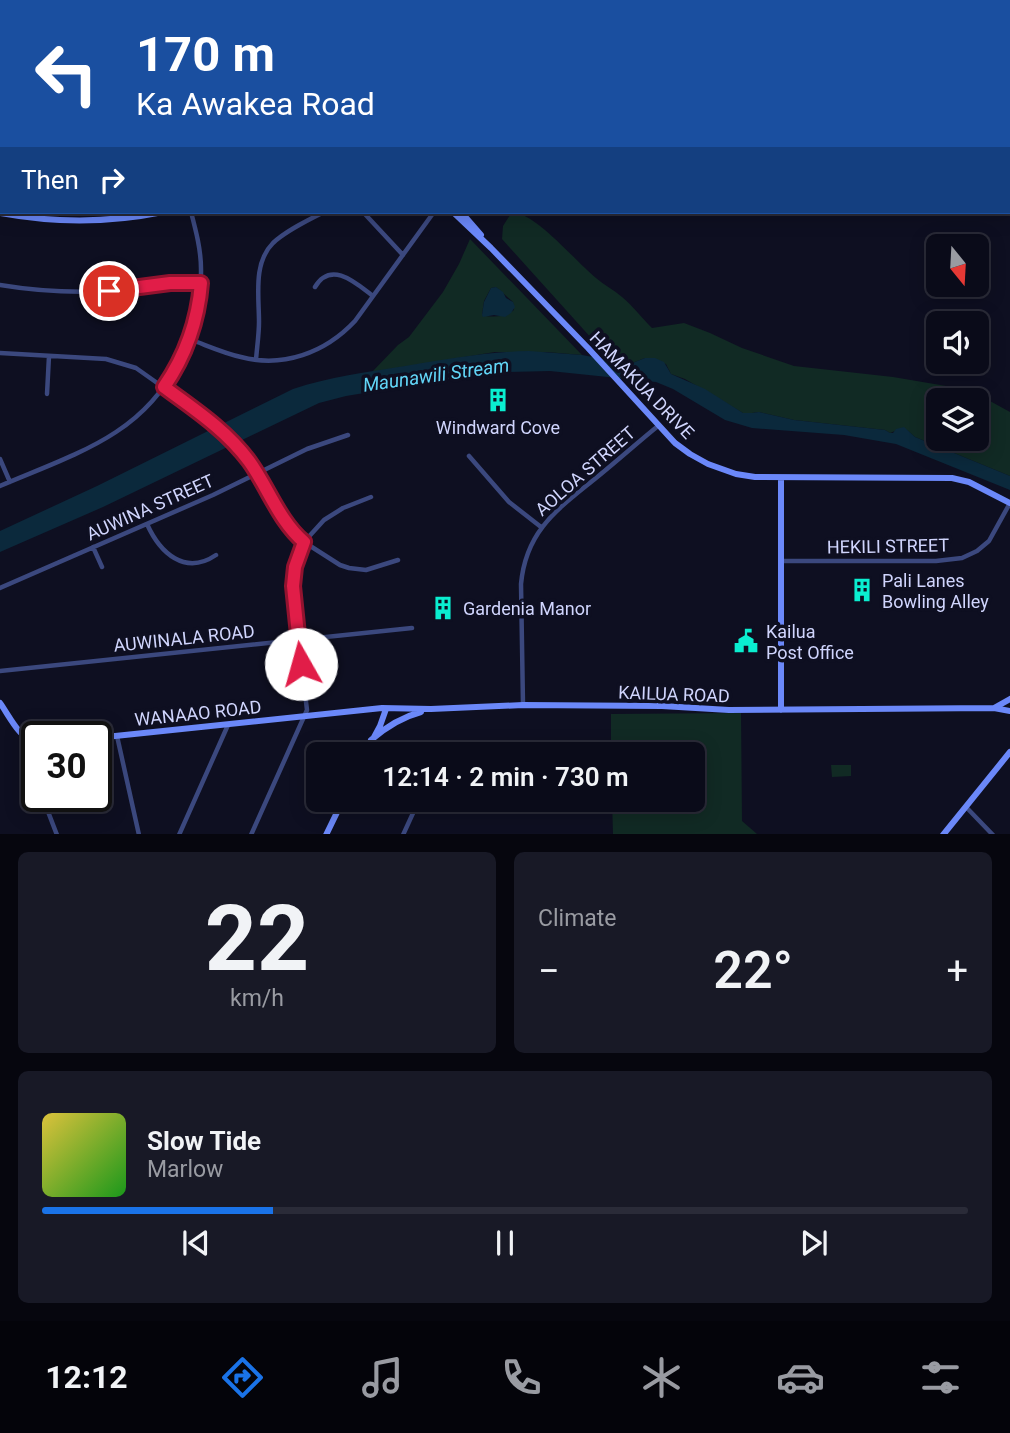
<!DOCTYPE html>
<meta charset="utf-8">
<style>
:root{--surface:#0a0b19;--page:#181926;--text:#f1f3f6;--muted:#999ba2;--line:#2a2b38;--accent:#1a73e8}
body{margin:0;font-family:Roboto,sans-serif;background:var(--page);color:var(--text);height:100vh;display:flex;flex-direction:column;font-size:26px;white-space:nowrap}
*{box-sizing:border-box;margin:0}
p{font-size:23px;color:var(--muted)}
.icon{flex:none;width:38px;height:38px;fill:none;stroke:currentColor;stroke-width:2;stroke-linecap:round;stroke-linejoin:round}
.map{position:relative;height:834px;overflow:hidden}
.panel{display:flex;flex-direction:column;gap:18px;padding:18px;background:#06060e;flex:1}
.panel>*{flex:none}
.top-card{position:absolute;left:0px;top:0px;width:1012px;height:214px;box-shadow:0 4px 18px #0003,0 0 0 2px var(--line);background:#1a4fa0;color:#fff;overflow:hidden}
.needle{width:46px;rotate:162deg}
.fabs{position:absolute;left:926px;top:234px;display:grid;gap:14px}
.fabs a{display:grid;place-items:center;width:63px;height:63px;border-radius:10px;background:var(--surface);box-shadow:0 4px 18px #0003,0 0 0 2px var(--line);font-size:35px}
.speed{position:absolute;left:21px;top:721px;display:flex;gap:14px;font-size:35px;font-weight:700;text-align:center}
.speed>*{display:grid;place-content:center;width:91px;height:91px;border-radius:50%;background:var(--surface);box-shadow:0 4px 18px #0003,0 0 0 2px var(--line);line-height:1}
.speed .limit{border:4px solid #111;border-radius:10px;background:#fff;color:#111}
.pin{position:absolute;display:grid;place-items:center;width:60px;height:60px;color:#fff;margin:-30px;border:4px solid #fff;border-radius:50%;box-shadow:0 2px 7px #0007}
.me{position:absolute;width:77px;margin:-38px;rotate:353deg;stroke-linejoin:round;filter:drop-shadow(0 0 5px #0008)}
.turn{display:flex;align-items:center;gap:24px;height:147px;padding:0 21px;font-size:32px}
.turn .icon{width:91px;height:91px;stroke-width:2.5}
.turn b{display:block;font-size:49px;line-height:60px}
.then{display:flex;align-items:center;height:66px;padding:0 21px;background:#0003;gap:14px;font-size:26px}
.big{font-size:52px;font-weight:600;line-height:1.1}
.panel .widget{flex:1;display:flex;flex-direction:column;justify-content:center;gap:10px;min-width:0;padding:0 24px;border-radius:10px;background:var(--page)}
.panel .dial{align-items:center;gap:0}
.dial b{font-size:91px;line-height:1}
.song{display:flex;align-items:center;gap:21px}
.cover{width:84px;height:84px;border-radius:10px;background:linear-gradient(135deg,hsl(50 70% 55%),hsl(120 70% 35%))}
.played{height:7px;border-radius:4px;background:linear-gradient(90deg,var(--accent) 25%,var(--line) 25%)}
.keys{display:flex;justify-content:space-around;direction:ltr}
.heat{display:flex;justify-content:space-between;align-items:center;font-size:38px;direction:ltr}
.panel .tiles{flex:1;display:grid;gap:18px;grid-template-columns:1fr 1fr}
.widget:last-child{grid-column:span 2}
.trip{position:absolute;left:306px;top:742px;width:399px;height:70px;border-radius:10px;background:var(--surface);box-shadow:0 4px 18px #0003,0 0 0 2px var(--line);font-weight:600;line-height:70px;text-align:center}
.menu{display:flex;height:112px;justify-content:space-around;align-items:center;background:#04040a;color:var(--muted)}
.menu .icon{width:49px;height:49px}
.menu .current{color:var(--accent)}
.menu b{font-size:32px;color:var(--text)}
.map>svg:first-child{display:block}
</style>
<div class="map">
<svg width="1010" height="835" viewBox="0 0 1010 835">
<rect width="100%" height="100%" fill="#0e0f21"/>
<path fill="#112a24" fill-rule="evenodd" d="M512,212C536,213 576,262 596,278C604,285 614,290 622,297C633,306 642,318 652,328L684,323L710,333L742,348L794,366L893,377L952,387L979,395L1010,412V476L915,437L907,430L895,431L890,433L885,430L794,420L759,412L752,413H743L685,379L671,374L666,364L645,358L630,364L611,360L502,239L503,226ZM938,401H976V439H938Z
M470,239L582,355L546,352H495L372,372L398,345L409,337L443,292L459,264ZM496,287L513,302L514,310C506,317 492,318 482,315L484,301L491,288Z
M741,713L742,821L757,834H613L612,800H693V754H611V714Z
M831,765H851V776L832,777Z"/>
<path fill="#0b293c" d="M64,0H287V2H64Z
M496,287L503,292L506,298L513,302L515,307L511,313L505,317L494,315L483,317L482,315L484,302L491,288Z
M529,351L582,355L630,364L645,358H655L664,362L671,374L705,389L743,413H752L759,412L794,420L885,430L890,433H893L896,429L904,427L915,437L1010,476V490L896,444L844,435L752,428L725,420L673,389L656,382L550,371L502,372L474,375L346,396L319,403L103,507L0,552V531L97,486L293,389C329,377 367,372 405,366C447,359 486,352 529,351Z"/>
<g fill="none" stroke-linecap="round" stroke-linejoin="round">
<path stroke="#3b487e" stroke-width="4.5" d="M29,0V2
M504,2L505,0
M363,212L403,255
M0,285C36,291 72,293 109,291C140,289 170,283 201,283
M315,287C331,260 356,283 373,296
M189,339C206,345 223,353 241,357C283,368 325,353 355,321L434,212
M0,353L106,359L136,368L201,414L233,442L251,463L289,525L304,542L340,565L349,568L366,570L398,560
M256,360C257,347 259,334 259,322C259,296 253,263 273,243C287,230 307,221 324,212
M47,394L49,356
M469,456L509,502L541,527
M0,459L10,482
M0,486C37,470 83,454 116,432C170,397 202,334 201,269C201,250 196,231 191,212
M147,524C160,553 185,576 216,555
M93,547L102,567
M781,561H936L962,558L977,551L989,541L1010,503
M0,588L213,495L307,449L348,435
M0,671L412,628
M523,705L521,584C526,530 558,509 596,478C617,461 637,443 658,426
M117,736L139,835
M32,743C31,758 31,770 37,784
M42,796L57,835
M966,807L993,835
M179,835L228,725
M251,835L307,710L293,594L294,573L299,557L304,542L324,520L343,508L371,497
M403,835L419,800"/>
<path stroke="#6b88f9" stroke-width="6" d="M443,2L444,0
M453,212L491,248L588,348L675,443L690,454L708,464L736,474L755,477L952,478L969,482L1010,503
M461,212L481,235
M0,213C54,223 109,223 163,212
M781,478V710
M0,703C10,717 19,738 37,744
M994,708L1010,699
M96,738L382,708L431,709L523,705L662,706L729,710L994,708L1010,711
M371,740C386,727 402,717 421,712
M365,754L380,726L386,709
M326,835L343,800
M943,835L1010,752"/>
</g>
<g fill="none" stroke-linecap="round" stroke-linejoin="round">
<g stroke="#92132f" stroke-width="18">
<path id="route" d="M109,291L170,283H201C198,321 186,355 164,387C194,409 226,430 249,461C268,487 279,521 304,542L295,567L293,586L301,664"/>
</g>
<use href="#route" stroke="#e11d48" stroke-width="12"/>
</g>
<defs>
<g id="building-bare" transform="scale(1.89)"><path d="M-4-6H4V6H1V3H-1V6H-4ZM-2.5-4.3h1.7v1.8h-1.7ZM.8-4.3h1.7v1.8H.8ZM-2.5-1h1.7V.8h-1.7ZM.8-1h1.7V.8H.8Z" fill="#0aeed0" stroke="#0e0f21" stroke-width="2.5" paint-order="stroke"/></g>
<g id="civic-bare" transform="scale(1.89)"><path d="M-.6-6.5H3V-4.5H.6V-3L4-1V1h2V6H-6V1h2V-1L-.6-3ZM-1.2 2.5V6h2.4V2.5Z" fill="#0aeed0" stroke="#0e0f21" stroke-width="2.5" paint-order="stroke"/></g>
</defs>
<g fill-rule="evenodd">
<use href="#building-bare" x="498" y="400"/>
<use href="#building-bare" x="862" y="590"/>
<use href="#building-bare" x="443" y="608"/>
<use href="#civic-bare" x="746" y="641"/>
</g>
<g text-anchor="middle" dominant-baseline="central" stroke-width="7" stroke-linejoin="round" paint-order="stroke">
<g font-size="18" fill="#d0d5fd" stroke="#0e0f21">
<text transform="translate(642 385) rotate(46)">HAMAKUA DRIVE</text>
<text transform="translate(585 471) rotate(-41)">AOLOA STREET</text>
<text transform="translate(150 507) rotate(-24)">AUWINA STREET</text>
<text transform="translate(888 546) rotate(-1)">HEKILI STREET</text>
<text transform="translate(184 638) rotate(-6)">AUWINALA ROAD</text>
<text transform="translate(674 694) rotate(2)">KAILUA ROAD</text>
<text transform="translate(198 713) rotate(-6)">WANAAO ROAD</text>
</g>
<g font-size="18" fill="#d0d5fd" stroke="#0e0f21" text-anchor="start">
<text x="498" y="427" text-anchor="middle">Windward Cove</text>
<text x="882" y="580">Pali Lanes<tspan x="882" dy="21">Bowling Alley</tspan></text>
<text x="463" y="608">Gardenia Manor</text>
<text x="766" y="631">Kailua<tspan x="766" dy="21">Post Office</tspan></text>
</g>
<g font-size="19" font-style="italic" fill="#62d6f8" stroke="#0e0f21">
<text transform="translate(436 375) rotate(-8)">Maunawili Stream</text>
</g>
</g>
</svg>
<div class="fabs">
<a><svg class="needle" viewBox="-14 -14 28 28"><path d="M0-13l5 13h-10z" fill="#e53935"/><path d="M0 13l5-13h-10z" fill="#999ba2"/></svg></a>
<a><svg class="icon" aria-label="sound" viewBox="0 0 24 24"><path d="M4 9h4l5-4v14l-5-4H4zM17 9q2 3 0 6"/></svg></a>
<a><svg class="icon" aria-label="layers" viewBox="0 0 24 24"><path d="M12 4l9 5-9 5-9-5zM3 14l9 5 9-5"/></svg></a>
</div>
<div class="speed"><div class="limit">30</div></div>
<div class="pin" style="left:109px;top:291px;background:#d93025"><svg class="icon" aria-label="arrive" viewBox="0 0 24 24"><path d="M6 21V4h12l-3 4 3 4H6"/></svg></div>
<svg class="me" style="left:301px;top:664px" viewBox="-20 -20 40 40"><circle r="19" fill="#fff"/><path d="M0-13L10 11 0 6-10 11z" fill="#e11d48"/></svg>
<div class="trip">12:14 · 2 min · 730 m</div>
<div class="top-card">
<div class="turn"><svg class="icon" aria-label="left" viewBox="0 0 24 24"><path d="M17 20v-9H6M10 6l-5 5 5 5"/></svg><div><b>170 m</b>Ka Awakea Road</div></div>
<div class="then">Then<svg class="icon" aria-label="right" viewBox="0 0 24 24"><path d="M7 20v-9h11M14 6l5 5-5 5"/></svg></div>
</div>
</div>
<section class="panel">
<div class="tiles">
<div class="widget dial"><b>22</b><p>km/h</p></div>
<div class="widget"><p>Climate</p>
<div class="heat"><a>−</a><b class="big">22°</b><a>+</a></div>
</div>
<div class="widget">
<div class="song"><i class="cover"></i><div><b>Slow Tide</b><p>Marlow</p></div></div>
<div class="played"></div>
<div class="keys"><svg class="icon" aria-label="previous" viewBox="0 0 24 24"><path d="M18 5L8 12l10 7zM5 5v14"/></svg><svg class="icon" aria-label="pause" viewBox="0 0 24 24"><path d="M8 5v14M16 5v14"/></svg><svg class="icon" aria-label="next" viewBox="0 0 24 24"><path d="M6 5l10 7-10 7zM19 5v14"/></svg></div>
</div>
</div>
</section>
<nav class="menu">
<b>12:12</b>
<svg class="icon current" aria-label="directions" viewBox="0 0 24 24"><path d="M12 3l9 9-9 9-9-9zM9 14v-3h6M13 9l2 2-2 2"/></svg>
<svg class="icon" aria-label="music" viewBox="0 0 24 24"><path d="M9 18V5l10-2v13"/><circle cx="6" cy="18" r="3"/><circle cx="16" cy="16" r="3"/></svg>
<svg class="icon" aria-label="phone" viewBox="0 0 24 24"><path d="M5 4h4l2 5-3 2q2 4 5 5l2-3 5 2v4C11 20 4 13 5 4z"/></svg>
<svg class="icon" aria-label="climate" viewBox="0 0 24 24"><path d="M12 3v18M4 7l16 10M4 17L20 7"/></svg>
<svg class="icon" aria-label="car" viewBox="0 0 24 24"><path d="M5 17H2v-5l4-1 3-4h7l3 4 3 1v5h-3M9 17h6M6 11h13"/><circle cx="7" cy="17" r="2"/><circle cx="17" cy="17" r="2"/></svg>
<svg class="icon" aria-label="filters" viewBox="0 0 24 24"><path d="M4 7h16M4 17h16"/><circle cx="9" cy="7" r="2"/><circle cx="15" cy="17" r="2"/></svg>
</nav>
